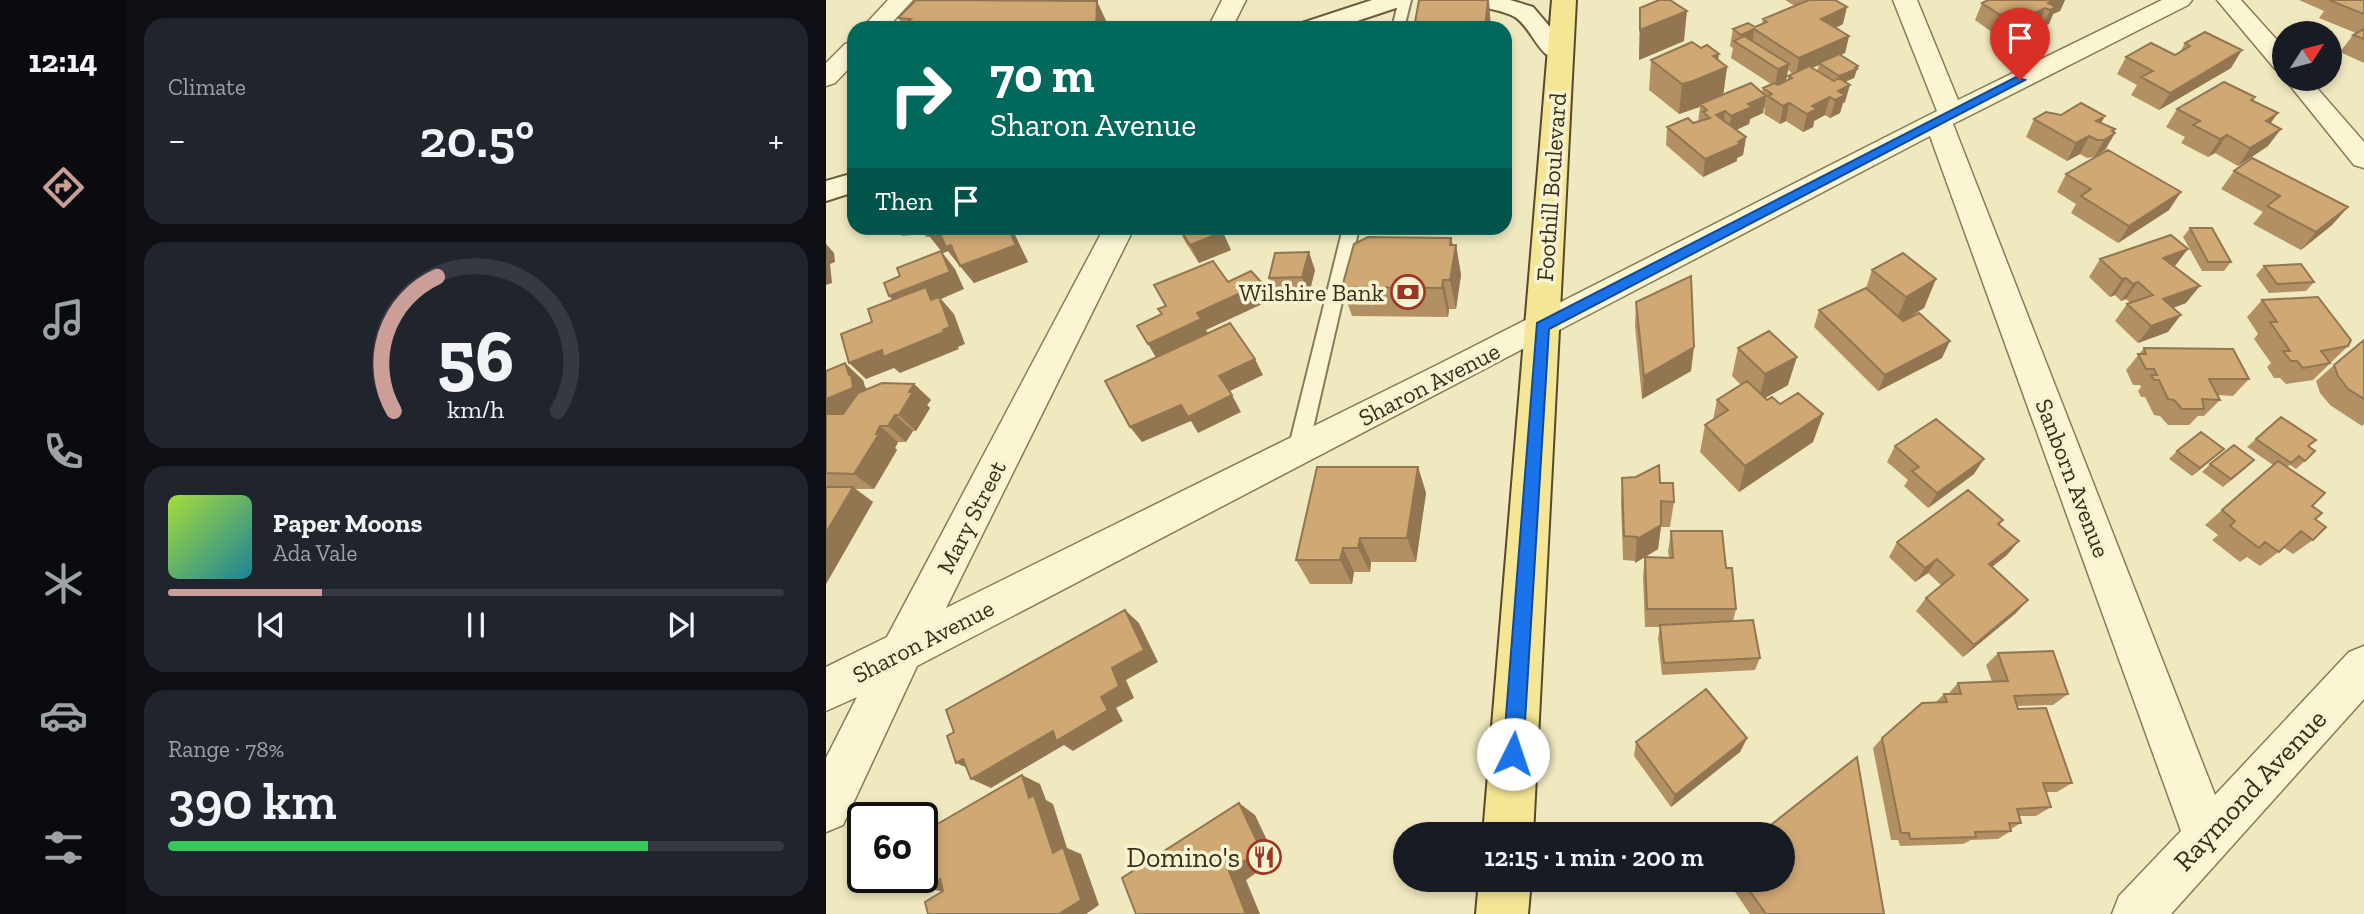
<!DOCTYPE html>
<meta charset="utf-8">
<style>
:root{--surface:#171b24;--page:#20242c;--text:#f1f3f6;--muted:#9ea1a6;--line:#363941;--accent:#cb9e98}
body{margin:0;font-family:"Zilla Slab",serif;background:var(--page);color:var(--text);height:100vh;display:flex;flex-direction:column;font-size:26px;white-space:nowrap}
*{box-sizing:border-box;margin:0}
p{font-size:23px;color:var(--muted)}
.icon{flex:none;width:38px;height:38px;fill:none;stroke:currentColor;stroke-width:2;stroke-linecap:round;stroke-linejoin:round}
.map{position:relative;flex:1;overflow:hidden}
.sheet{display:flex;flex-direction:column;gap:18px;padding:18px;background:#0d0f14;width:700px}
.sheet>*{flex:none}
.top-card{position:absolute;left:21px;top:21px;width:665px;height:214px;border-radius:21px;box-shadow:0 4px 10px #0003;background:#00695c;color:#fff;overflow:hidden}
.needle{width:46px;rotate:54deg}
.tools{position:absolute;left:1446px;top:21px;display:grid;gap:14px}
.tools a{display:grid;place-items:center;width:70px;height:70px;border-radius:50%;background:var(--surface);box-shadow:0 4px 10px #0003;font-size:35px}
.speed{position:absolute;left:21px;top:802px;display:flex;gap:14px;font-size:35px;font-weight:700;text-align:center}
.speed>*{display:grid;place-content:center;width:91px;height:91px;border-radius:50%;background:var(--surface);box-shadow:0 4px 10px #0003;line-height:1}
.speed .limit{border:4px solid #111;border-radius:10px;background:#fff;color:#111}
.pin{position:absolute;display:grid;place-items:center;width:60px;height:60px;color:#fff;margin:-72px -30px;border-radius:50% 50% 50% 0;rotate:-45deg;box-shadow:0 0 7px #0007}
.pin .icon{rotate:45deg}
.me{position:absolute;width:77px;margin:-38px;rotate:4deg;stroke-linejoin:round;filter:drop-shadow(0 0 5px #0008)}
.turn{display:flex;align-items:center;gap:24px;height:147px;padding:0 28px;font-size:32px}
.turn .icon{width:91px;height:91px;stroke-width:2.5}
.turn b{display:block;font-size:49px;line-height:60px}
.then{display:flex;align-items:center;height:66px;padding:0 28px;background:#0003;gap:14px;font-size:26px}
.big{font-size:52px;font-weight:600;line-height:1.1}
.sheet .tile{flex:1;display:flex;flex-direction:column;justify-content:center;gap:10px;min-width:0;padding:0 24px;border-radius:21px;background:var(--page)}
.sheet .dial{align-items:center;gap:0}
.dial svg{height:182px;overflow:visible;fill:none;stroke:var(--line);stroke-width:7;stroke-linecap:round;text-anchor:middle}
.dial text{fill:var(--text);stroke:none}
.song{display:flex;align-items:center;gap:21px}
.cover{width:84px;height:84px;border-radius:10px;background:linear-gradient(135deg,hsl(80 70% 55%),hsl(190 70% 35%))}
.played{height:7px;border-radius:4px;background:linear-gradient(90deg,var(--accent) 25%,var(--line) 25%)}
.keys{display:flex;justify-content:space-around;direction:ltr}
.heat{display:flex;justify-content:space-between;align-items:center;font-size:38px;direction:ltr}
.charge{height:10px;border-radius:5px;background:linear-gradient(90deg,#34c759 78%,var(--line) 0)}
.trip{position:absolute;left:567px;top:822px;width:402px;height:70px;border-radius:35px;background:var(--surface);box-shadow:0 4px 10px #0003;font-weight:600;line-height:70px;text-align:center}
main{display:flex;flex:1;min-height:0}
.dock{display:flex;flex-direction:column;width:126px;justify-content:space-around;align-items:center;background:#090b0e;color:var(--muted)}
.dock .icon{width:49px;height:49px}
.dock .selected{color:var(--accent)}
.dock b{font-size:32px;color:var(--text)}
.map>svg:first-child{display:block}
</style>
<main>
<nav class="dock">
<b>12:14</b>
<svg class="icon selected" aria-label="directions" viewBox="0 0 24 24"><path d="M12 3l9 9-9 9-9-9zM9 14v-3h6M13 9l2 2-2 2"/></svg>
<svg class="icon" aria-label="music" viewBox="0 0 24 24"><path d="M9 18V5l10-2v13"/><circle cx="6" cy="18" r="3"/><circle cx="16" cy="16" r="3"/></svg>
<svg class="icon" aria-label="phone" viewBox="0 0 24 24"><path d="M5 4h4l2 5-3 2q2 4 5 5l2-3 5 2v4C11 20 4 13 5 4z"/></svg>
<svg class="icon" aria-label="climate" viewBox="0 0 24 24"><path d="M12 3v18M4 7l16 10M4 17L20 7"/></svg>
<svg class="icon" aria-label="car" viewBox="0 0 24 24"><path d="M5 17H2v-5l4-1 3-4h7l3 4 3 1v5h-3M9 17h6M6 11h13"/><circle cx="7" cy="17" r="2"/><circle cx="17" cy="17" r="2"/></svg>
<svg class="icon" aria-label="filters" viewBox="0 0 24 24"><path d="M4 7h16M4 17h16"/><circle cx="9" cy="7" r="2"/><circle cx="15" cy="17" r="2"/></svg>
</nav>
<section class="sheet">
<div class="tile"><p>Climate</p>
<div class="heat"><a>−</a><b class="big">20.5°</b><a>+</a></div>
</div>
<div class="tile dial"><svg viewBox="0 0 100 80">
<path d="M14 69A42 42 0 1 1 86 69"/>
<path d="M14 69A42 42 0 0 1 33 10" stroke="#cb9e98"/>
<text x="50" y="56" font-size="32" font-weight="700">56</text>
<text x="50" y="72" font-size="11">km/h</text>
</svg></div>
<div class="tile">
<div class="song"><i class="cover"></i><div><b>Paper Moons</b><p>Ada Vale</p></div></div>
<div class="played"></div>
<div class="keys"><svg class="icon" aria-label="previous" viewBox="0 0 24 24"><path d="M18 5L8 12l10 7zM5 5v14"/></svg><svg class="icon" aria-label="pause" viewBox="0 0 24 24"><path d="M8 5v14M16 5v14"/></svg><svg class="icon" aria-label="next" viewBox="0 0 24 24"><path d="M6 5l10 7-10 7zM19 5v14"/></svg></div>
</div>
<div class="tile"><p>Range · 78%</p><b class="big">390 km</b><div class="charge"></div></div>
</section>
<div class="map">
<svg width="1538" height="914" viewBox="0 0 1538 914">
<rect width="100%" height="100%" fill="#f0e9c0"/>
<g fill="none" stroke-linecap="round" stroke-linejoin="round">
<g stroke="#8a7a57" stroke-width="4">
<path id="service" d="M573,0H585L578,28H566Z
M517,228H533L482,450L479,456L472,458L465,456L462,450Z"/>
</g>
<g stroke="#8a7a57" stroke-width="3">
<path id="minor" d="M62,0H87L61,28H36Z
M396,0H420L406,28H382Z
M1067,0H1091L1132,100L1336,0H1366L1362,5L1127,124L1389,795L1523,652L1538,646V699L1345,914H1286L1293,896L1355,831L1104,136L91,666L17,825L0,832V758L31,697L0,711V667L61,637L278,228H308L120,608L609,366L1111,111Z
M1391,0H1415L1458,48V71L1449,69Z
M28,42V63L9,83L0,86V63L19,44Z
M1458,78L1483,79L1538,142V168L1528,165Z"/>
</g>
<g stroke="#6b5b3a" stroke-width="4">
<path id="secondary" d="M546,0H582L579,5L510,28H472L476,23Z
M647,0H684L707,7L747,54L743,59C714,67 709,30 689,17C679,11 662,9 650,5Z
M28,173V192L0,201V181Z"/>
</g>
<g stroke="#57472c" stroke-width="4">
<path id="primary" d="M726,0H750L707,835H657Z
M653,880H705L702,914H650Z"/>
</g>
<use href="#service" fill="#faf5d3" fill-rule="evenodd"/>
<use href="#minor" fill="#faf5d3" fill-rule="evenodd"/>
<use href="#secondary" fill="#faf5d3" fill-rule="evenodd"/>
<use href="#primary" fill="#f5e695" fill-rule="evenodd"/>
</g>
<path fill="#b39064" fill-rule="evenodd" d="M959,0H1009L1017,24L1010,28L1023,36L1019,53L1014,55L1032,66L1028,78L1019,82V102L1017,103L1014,113L1004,118L999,115L988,121L987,127L977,132L960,121L954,124L938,114L939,109L938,108L937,113L924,119L923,124L910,130L920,137L917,155L911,158V161L877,177L840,145L841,127L872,122L874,107L853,114L823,90L825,60L901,67L897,94L936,92L937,88L945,84L905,58L907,48L904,46L907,29L929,27L936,24L937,19L969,6ZM993,65L991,71L986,68ZM962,70L967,74L962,76V80L960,81Z
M1162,0H1239L1234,11L1227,14L1223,24L1216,27L1212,25L1193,34L1179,27L1167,33L1149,20L1156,3Z
M1473,0H1538V63L1514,52L1527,35L1530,33L1493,18L1498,11Z
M814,8L858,41L813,60Z
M72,18L282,25L78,26Z
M1359,43L1405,68L1333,110L1305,95L1311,85L1291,74L1300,57L1349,55L1354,52Z
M1429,97L1427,101L1445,123L1442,146L1412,166L1389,153L1382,157L1355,143L1359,137L1340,127L1351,109Z
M1208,119L1275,123L1289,129L1288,132L1289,133L1279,150L1268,157L1261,158L1254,154L1241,161L1200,137Z
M1408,171L1522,207L1506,225L1475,250L1427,224L1437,212L1395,189Z
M1240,174L1343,210L1292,243L1245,213L1250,204L1231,192Z
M69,228H202L188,233L202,262L148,283L122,251L117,253L104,237H100L98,234L76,236Z
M352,228L405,250L373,263L360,243Z
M1364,228L1405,262L1398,271H1376L1357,237Z
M625,238L627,245H630L635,275L630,309H623L622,317L526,316L516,287Z
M1274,259L1349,267L1360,303L1347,308L1342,332L1312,343L1289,321L1301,304L1304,303L1300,299L1295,301L1289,295L1284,297L1263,277Z
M1438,266L1488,282L1480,291L1443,293L1430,275Z
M489,270L483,294L450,295L443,278Z
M1046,270L1110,279L1098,308L1077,321L1116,358L1052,391L988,327L993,310L1040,288Z
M1436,300L1522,346L1487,380L1460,384L1454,378H1448L1441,367L1445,363L1428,339L1432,334L1421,317Z
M810,302L865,371L816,399L809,326Z
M1538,340V424L1536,426L1504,405L1494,393L1490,381L1508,365Z
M912,348L962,385L939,398L941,400L997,414L987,442L913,492L874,452L879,425L887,420L891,400L915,385L906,376Z
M1318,348L1423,379L1407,396L1392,395L1394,400L1378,416H1372L1363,425H1342L1334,416L1328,415L1319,397H1315L1312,391L1315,387L1314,385H1307L1300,370Z
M0,371L37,380L39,387L41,389L88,384L105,400L101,405L104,408L90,431H87L80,442H72L69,448L71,450L48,489H29L47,502L0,584Z
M1455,417L1482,446L1479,461L1470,469L1464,465L1461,467L1486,506L1489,519L1487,540L1467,554L1458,548L1434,566L1421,557L1414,562L1386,540L1392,535L1379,525L1447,465L1421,447Z
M1069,446L1148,474L1102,508L1078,486L1082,480L1061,462Z
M1351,451L1389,457L1366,476L1343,459Z
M1384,464L1420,468L1397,487L1376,472Z
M592,467L600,493L590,562H545L544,572H528L526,584H484L470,560Z
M796,478L834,483L848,502L844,527H835L832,549L819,557H843L842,552L845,531L900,568L910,609L907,621L934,658L929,670L836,675L832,638L834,627H819L817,577L819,557L809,563V561L797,560L795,503Z
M1177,520L1173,525L1181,555L1166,567L1190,613L1137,657L1090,611L1100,598L1115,585L1102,573L1089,582L1063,557L1071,542Z
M1172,653L1242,694L1227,705L1191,706L1246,783L1231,792H1220L1225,807L1210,816H1193L1195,823L1185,829V831L1172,839L1145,840L1137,844L1074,846L1072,840H1065L1047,748L1056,738L1110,702L1118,694H1122L1132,683L1166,682L1160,665Z
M921,738L914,752L845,807L808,756L810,742Z
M901,880H957L1058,914H924Z"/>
<path fill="#927651" d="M662,0H663L665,28H659Z
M1228,0H1239L1234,11L1227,14L1223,24L1216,27L1224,10L1222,3Z
M271,1L282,25V28H270Z
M1021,7L1017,24L991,36L995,19Z
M1219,8L1212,25L1193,34L1200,17Z
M1186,10L1179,27L1167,33L1174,15Z
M861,11L858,41L813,60L814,30Z
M928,29L926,46L914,44L915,35Z
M1023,36L1019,53L995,64L993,63V65L970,75L973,58Z
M1416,50L1405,68L1333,110L1344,93Z
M893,54L891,71L901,67L897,97L874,104L873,107L853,114L856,84L887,56Z
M963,64L960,81L949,86L952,69Z
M1032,66L1028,78L1011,85L1013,76Z
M1024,85L1019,102L1017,103L1014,113L1004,118L1012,91Z
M940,96L937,113L924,119L923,124L903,133L905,116L922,104Z
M1004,97L999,115L988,121L987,127L977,132L981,114L986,106Z
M963,103L960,121L954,124L957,106Z
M899,111L897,129L890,115Z
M1452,113L1439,131L1440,121Z
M1279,116L1269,134L1263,137L1254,154L1241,161L1250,143L1270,121Z
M1289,129L1286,135L1289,133L1279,150L1268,157L1278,140Z
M1455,129L1442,146L1412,166L1424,148Z
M1401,135L1389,153L1382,157L1394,139Z
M920,137L917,155L911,158V161L877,177L879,159Z
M1355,192L1343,210L1292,243L1303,226Z
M1522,207L1506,225L1475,250L1490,232Z
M97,228H115L113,232L125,245L133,265L122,251L117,253Z
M182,228H202L188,233L202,262L148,283L134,266Z
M406,228H427L409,235Z
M397,232L405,250L373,263L364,245Z
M625,238L628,255L630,245L635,275L630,309L624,280V245Z
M0,244L8,253L9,262L4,264L6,283L0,285Z
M1362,249L1349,266L1337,258Z
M115,251L129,269L138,289L115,299L128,314L139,344L132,347L133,349L74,373L68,368L40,379L23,363L56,350L117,330L79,313L63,296Z
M483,252L489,270L483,294L476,277Z
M1300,278L1289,295L1284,297L1296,279Z
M1110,279L1098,308L1068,326L1080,297Z
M617,280L623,309L622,317L616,288Z
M1312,282L1300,299L1295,301L1307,284Z
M436,283L443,301L380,330L384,336L332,361L322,344L371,313Z
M1374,286L1360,303L1324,316L1337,299Z
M1355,315L1342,332L1312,343L1325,326Z
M1124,341L1116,358L1052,391L1059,375Z
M868,347L865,371L816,399L818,376Z
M971,357L962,385L932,402L939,374Z
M429,359L437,375L402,392L393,376Z
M19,363L37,380L39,387L43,390L45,405L0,423V399L23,375Z
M88,384L105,400L101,405L104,408L90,431L73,415L83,392Z
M406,395L415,412L372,433L365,421L316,442L304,427L355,405Z
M997,414L987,442L913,492L919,466Z
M69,415L87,431L80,442L62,426Z
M54,426L72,442L69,448L71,450L48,489L28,474Z
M1398,449L1389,457L1366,476L1374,468Z
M1158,459L1148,474L1102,508L1111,493Z
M592,467L600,493L590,562L581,538Z
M27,487L47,502L0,584V533Z
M835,525L832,549L809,563L811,539Z
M534,538L545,562L544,572L532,548Z
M1193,541L1181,555L1152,578L1163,564Z
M517,548L528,572L526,584L514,560Z
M1111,559L1102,573L1089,582L1099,568Z
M1202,600L1190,613L1137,657L1148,645Z
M299,610L313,623L332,662L300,680L308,698L290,708L297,721L247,751L238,745L165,788L145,779L275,697L286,668Z
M921,738L914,752L845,807L849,795Z
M137,759L151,772L130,763Z
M196,775L214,784L220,800L227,804L241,848L255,854L273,905L260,914H233L227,853L203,798Z
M413,803L429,815L450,859L420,880L434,914H420L403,871Z
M114,879L123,893L100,888Z"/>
<path fill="#d0a874" stroke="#927651" stroke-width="2" d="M90,0L271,1L270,28H76L85,19L72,18Z
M593,0H662L659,28H588Z
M833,0H844L861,11L814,30V8Z
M983,0H1009L1021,7L995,19L1023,36L973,58L928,29L915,35L907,29L922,23L929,27L941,22L937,19Z
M1162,0H1228L1222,3L1230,7L1224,10L1219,8L1200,17L1186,10L1174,15L1156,3Z
M1507,0H1538V14L1505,1Z
M1538,29V39L1527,35Z
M1379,32L1416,50L1344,93L1315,77L1327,71L1300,57L1325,43L1349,55L1364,46L1359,43Z
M918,36L963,64L952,69L908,41Z
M866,42L875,48L881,45L893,54L887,56L901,67L867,81L856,84L825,60Z
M1013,54L1032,66L1029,68L1031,69L1013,76L993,63Z
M983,66L1008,81L1013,78L1024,85L1012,91L1019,95L1009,100L1004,97L986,106L991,109L981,114L963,103L957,106L942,96L946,94L937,88L948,83L952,85L966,78L962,76Z
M1398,82L1429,97L1425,100L1452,113L1440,121L1455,129L1424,148L1401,135L1394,139L1367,125L1374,121L1351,109Z
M925,83L940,96L922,104L926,107L905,116L899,111L890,115L920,137L912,142L914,144L879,159L841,127L862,118L867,123L884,118L877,112L881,110L874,104Z
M1255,103L1279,116L1270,121L1289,129L1286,131L1289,133L1278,140H1271L1263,136L1250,143L1208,119L1220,112L1235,115Z
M1282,150L1355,192L1303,226L1255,196L1265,189L1240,174Z
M1426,158L1522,207L1490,232L1441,206L1454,196L1408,171Z
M100,228H182L190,245L134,266L125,245L120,247L113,232L103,235Z
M353,228H394L397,232L364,245Z
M1364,228H1386L1405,262H1382Z
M1345,235L1362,249L1337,258L1374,286L1337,299L1355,315L1325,326L1301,304L1327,295L1312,282L1307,284L1300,278L1296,279L1274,259Z
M542,237L625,238L624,245H630L624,280H617L616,288L516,287L528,244Z
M115,251L124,272L63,296L58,283L74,276L71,268Z
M483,252L476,277L443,278L449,253Z
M1077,253L1110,279L1080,297L1046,270Z
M387,261L402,282L425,271L436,283L371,313L375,319L322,344L311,326L336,314L332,309L340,306L328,285Z
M1475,264L1488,282L1451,284L1438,266Z
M865,276L868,347L818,376L810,302Z
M100,287L105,300L113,297L124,327L117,330L118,332L57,357L56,350L23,363L15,334L46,322L42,309Z
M1040,288L1077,321L1093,313L1124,341L1059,375L993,310Z
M1492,297L1525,340L1522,346L1495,351L1504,363L1477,368L1471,361H1465L1457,351H1464L1444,322H1451L1436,300Z
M404,323L429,359L393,376L406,395L362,417L355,405L304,427L279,381Z
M943,331L971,357L939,374L912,348Z
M1538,340V399L1522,389L1512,376L1508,365Z
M1318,348L1407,349L1423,379H1383L1394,400L1376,399L1378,409H1356L1348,400L1342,399L1333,380H1328L1325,375H1331L1328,369H1320L1312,354H1320Z
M19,363L23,375L25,374L27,388L0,399V371Z
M921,381L941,400L946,397L954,404L972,393L997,414L919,466L879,425L902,410L891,400Z
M56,383L88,384L83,392H87L73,415H69L62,426H54L50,434H53L28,474L0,473V414H17L32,393Z
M1455,417L1490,440L1482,446L1489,451L1479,461L1473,456L1465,463L1430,439Z
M1110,419L1158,459L1111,493L1086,471L1093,467L1069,446Z
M1375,432L1398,449L1374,468L1351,451Z
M1408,445L1428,460L1405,479L1384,464Z
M1452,461L1499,493L1486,506L1496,513L1489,519L1500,527L1487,540L1475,531L1453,552L1439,542L1433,548L1404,526L1409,521L1396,510Z
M833,465L834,483H847L848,502L835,501V525L811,539V537L798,536L796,478L810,477Z
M491,467H592L581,538H534L532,548H517L514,560H470Z
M0,487H27L0,533Z
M1142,490L1177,520L1172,524L1193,541L1163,564L1202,600L1148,645L1100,598L1128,575L1111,559L1099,568L1071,542Z
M845,531H896L900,568H906L910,609H821L819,557L847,558Z
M299,610L318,650L286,668L293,686L275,697L282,710L230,741L227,731L145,779L137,759L130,763L121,736L128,732L120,710Z
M927,620L934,658L838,663L834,625Z
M1227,651L1242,694L1188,696L1192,709L1220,708L1246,783H1217L1225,807L1191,809L1195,823H1183L1185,831L1149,832L1150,837L1084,839L1083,833H1075L1056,738L1096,703L1121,702L1118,694H1135L1132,683L1182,681L1172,653Z
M880,689L921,738L849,795L810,742Z
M1031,757L1058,914H940L916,880H957V835H932Z
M196,775L203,798L208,795L227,853L237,847L255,900L233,914H102L99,902L117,891L114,879L100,888L96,874V833Z
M413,803L435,850L403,871L420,914H310L296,878Z"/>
<path fill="#1a73e8" stroke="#114b97" stroke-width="2" d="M1190,77L1199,80L723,329L697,754L694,761L687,764L680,761L677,754L711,323Z"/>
<defs>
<g id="bank-ring" transform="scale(1.75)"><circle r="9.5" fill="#f7f2d0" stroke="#9c3624" stroke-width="1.5"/><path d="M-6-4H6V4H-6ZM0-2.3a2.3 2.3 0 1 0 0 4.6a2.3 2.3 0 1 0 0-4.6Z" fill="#9c3624"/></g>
<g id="restaurant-ring" transform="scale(1.75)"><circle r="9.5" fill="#f7f2d0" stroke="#9c3624" stroke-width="1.5"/><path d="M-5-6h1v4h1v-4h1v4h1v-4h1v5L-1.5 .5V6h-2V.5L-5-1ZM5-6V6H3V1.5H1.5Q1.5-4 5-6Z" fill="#9c3624"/></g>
</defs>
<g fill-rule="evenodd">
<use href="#bank-ring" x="582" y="292"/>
<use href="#restaurant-ring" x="438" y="857"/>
</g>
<g text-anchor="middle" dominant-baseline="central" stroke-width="7" stroke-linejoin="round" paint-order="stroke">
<g font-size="24" fill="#392e1c" stroke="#f7f2d0">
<text transform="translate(725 187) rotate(-86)">Foothill Boulevard</text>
<text transform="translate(603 384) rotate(-27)">Sharon Avenue</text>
<text transform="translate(1247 478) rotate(69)">Sanborn Avenue</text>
<text transform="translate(145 517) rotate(-63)">Mary Street</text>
<text transform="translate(97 641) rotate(-27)">Sharon Avenue</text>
</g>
<g font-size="24" fill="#392e1c" stroke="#f7f2d0" text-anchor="end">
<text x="558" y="292">Wilshire Bank</text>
</g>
<g font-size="28" fill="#392e1c" stroke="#f7f2d0">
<text transform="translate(1424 790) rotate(-47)">Raymond Avenue</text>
</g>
<g font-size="28" fill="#392e1c" stroke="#f7f2d0" text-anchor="end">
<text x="414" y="857">Domino's</text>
</g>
</g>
</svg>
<div class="tools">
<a><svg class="needle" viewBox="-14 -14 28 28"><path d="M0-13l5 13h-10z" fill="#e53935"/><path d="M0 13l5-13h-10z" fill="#9ea1a6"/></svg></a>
</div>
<div class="speed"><div class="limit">60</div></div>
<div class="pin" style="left:1194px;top:80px;background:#d93025"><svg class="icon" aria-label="arrive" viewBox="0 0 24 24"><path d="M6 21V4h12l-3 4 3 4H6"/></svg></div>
<svg class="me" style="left:687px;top:754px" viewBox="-20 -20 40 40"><circle r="19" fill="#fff"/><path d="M0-13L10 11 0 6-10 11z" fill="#1a73e8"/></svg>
<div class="trip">12:15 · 1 min · 200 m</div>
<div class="top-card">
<div class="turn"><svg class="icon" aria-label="right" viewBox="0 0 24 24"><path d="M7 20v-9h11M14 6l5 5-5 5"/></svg><div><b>70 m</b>Sharon Avenue</div></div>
<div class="then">Then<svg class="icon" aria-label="arrive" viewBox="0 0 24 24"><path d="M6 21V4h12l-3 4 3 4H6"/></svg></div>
</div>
</div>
</main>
